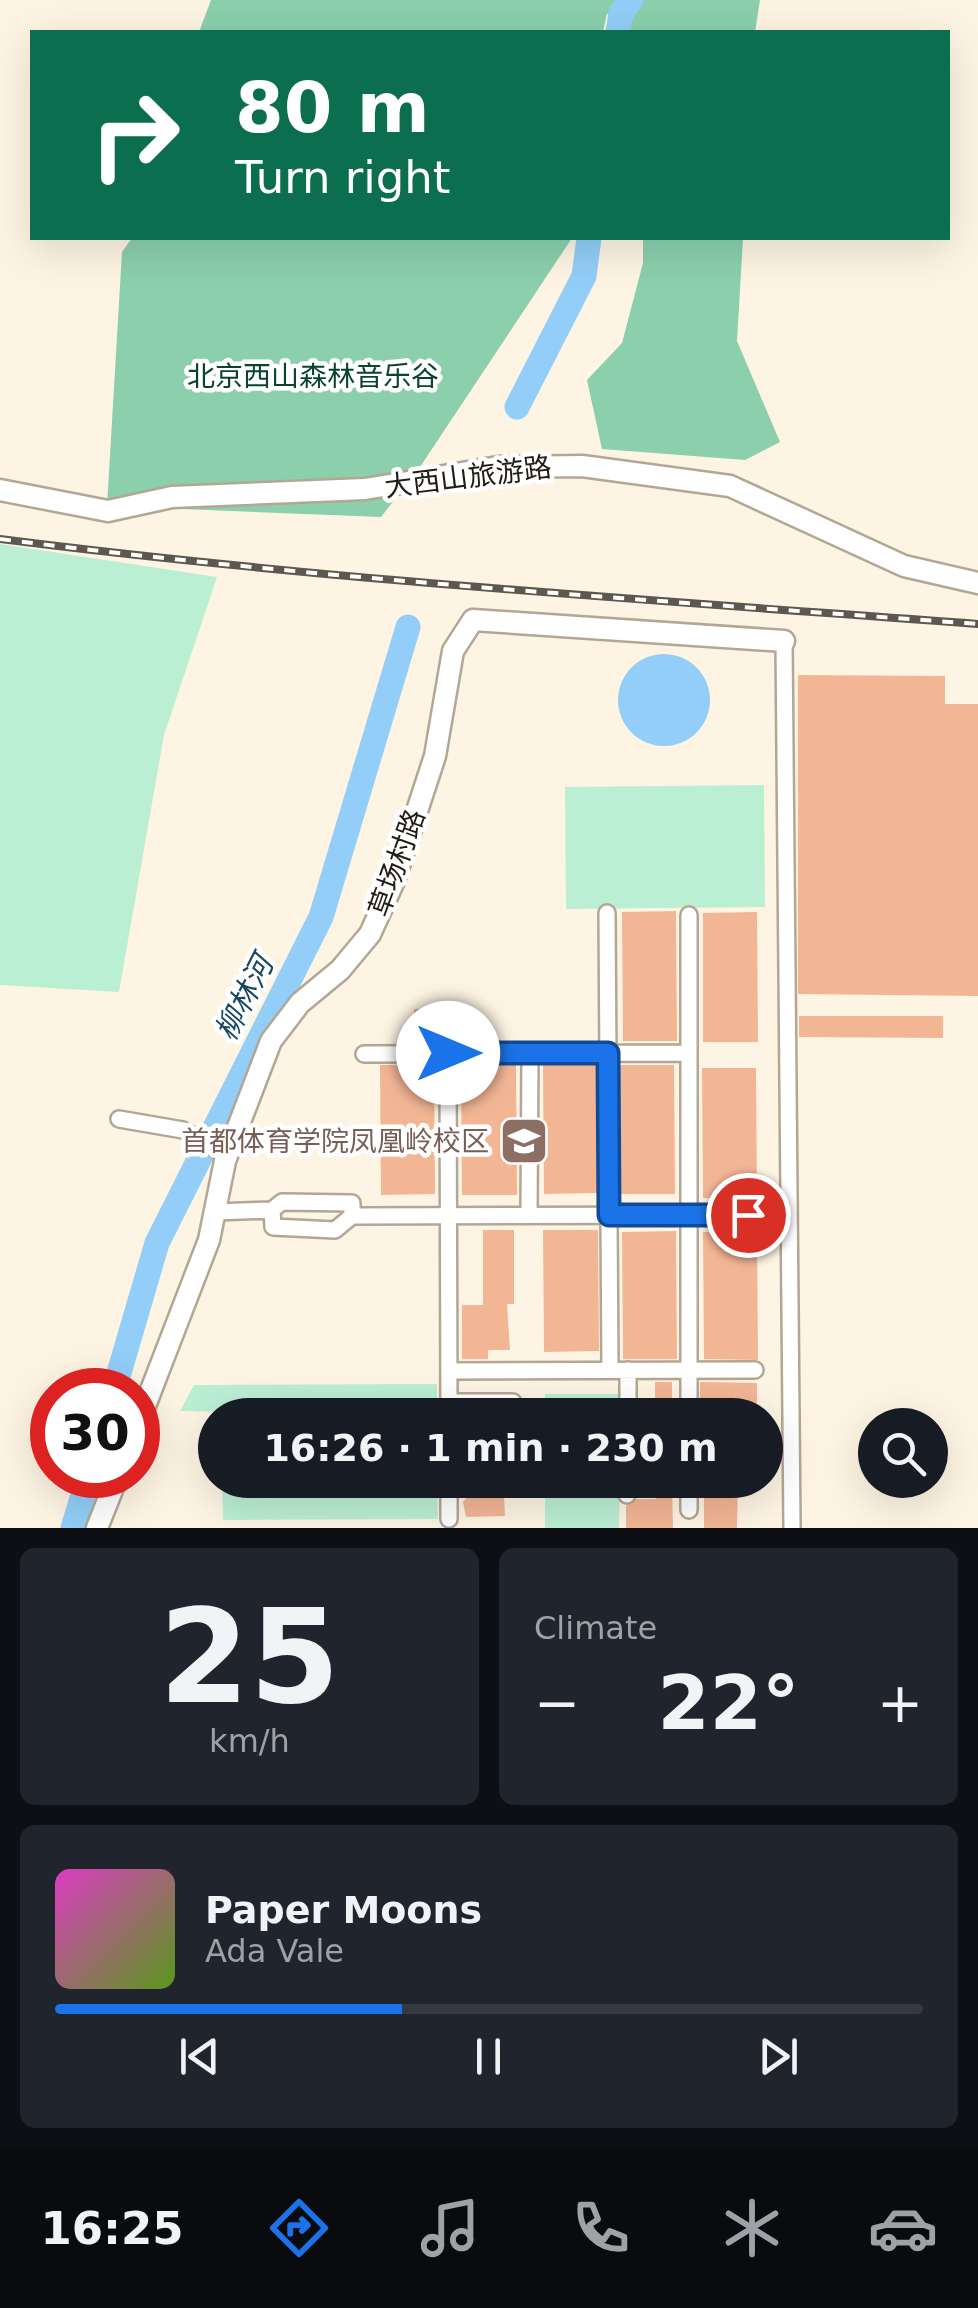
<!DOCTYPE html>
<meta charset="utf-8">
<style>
:root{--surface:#171b24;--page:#20242c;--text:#f1f3f6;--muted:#9ea1a6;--line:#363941;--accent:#1a73e8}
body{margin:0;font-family:"DejaVu Sans","Noto Sans SC",sans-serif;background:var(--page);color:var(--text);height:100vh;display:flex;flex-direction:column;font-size:38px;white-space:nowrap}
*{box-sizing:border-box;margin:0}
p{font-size:32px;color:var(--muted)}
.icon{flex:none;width:55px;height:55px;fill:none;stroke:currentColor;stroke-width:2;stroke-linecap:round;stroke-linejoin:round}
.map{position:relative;height:1528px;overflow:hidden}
.sheet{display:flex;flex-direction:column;gap:20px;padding:20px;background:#0d0f14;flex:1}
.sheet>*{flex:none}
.guide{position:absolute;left:30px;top:30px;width:920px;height:210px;border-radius:0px;box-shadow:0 10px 40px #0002;background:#0b6e4f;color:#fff;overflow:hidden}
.fabs{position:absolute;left:858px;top:1408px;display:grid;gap:20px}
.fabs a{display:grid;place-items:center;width:90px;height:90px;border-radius:50%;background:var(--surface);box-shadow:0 10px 40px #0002;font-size:50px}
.speed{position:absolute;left:30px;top:1368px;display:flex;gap:20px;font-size:50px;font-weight:700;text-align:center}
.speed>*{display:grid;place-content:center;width:130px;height:130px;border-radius:50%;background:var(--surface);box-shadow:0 10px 40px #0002;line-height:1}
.speed .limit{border:15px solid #d22;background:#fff;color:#111}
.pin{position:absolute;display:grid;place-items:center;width:85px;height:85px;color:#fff;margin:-42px;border:5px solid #fff;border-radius:50%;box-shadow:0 2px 10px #0007}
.me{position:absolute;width:110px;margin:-55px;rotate:90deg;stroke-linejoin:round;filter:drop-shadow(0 0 8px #0008)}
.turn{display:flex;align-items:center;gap:35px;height:210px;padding:0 40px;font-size:45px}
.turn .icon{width:130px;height:130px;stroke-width:2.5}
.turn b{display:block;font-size:70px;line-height:85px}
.big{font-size:75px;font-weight:700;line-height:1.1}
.sheet .widget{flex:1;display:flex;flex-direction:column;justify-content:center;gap:15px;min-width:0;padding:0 35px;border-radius:15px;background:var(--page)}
.sheet .dial{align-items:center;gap:0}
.dial b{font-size:130px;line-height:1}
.song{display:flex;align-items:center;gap:30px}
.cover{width:120px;height:120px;border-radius:15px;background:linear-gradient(135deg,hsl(310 70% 55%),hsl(90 70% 35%))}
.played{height:10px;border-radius:5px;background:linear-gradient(90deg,var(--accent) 40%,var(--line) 40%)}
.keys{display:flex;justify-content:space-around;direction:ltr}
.heat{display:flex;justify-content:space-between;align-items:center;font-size:55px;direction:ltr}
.sheet .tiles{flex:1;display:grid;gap:20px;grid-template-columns:1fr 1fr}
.widget:last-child{grid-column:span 2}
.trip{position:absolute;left:198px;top:1398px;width:585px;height:100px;border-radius:50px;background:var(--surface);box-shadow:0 10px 40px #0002;font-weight:700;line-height:100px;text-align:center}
.tabs{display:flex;height:160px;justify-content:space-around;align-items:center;background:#090b0e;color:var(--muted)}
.tabs .icon{width:70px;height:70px}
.tabs .on{color:var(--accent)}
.tabs b{font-size:45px;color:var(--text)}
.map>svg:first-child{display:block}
</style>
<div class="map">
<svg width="978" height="1528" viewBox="0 0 978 1528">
<rect width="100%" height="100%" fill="#fef4e3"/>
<path fill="#bbefd4" d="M0,544L217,577L164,735L119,992L0,985Z
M764,785L765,907L566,909L565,787Z
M437,1384V1415L180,1411L194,1385Z
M545,1394H620V1415H545Z
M222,1480H437L438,1519L223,1520Z
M545,1480H620L619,1528H545Z"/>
<path fill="#8bcfad" d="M211,0H760L755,32H618L607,13L603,32H199Z
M132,238H572L420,467L381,517L107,506L122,252Z
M643,238H743L737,341L780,442L745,460L602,449L587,380L622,343L643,263Z"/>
<path fill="#92cef7" d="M618 700a46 46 0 1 1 92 0a46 46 0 1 1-92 0Z"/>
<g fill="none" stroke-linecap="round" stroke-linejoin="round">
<path stroke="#92cef7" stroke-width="25" d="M618,32L621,13L631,0
M517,407L584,276L589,238
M114,1390L157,1243L321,917L408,627
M73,1528L89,1475"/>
</g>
<path fill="#f3b695" d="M798,675L945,676V704H978V996L798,994Z
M676,911L677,1041H623L622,912Z
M757,912L758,1042H703V913Z
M414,1009H434V1042H414Z
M799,1016H943V1038L799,1037Z
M380,1065H434L435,1194L381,1195Z
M516,1065L517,1195H462L461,1066Z
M543,1065H597L598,1193L544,1194Z
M620,1065H674L675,1194H621Z
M702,1068H756L757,1197L703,1198Z
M483,1230H514V1304H507L510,1350H488V1359H462V1305H483Z
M543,1230H598L599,1351L544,1352Z
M676,1231L677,1359H623L622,1232Z
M703,1232H757L758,1360L704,1359Z
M655,1382H672V1415H655Z
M700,1382L757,1383V1415H700Z
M481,1480H514V1495H504L505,1516L466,1517L463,1502L468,1496H481Z
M655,1480H672L673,1528H626V1506L637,1499H656Z
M704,1480H738L737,1528H704Z"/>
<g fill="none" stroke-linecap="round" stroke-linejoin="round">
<g stroke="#b3a794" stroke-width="20">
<path id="minor" d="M784,641L792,1528
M607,913L610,1370
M448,1053L449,1415
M364,1054L689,1053
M119,1119L183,1130L227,1156
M214,1212L272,1210L273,1227L335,1230L352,1216V1203L282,1202L272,1210
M529,1215L530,1053
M352,1216L749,1215
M449,1371L755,1370
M449,1402H513
M628,1415V1370
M689,1415V915
M449,1480V1519
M627,1495V1480
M689,1510V1480"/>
</g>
<g stroke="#b3a794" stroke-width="25">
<path id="tertiary" d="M0,490L108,511L172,497L365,489L498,467L582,466L730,486L904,566L978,583
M138,1424L209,1240L225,1161L271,1041L300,1003L340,970L370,934L394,881L435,756L453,651L473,620L784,641
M97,1528L118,1475"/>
</g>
<use href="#minor" stroke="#fff" stroke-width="15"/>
<use href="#tertiary" stroke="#fff" stroke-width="20"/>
<g stroke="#5d574e" stroke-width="8">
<path id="rail" d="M0,539C325,580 652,600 978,624"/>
</g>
<use href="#rail" stroke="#fff" stroke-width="4" stroke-dasharray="11" stroke-linecap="butt"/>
</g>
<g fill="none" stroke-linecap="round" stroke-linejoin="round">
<g stroke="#114b97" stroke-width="25">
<path id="route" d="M448,1053H608L609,1215H748"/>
</g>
<use href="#route" stroke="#1a73e8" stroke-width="18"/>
</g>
<defs>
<g id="university-square" transform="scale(2.5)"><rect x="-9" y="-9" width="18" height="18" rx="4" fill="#8d6e63" stroke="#fff"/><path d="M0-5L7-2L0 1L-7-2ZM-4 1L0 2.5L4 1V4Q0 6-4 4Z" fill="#fff"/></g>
</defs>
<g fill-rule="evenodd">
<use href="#university-square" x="524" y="1141"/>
</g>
<g text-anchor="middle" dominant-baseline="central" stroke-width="9" stroke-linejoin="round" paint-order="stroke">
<g font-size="28" fill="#0b442e" stroke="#fff">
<text x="313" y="376">北京西山森林音乐谷</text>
</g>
<g font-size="28" fill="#211d16" stroke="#fff">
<text transform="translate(468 477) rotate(-7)">大西山旅游路</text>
<text transform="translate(397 863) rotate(-70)">草场村路</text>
</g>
<g font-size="28" fill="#785e54" stroke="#fff" text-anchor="end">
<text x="489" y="1141">首都体育学院凤凰岭校区</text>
</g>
<g font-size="30" font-style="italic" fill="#184762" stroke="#fff">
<text transform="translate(244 998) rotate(-63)">柳林河</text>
</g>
</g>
</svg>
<div class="fabs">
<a><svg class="icon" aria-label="search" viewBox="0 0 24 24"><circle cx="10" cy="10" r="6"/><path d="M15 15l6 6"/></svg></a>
</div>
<div class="speed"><div class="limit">30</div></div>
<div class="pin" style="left:748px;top:1215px;background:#d93025"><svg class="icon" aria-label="arrive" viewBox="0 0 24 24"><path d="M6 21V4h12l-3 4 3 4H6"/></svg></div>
<svg class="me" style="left:448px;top:1053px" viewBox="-20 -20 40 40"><circle r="19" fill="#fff"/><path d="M0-13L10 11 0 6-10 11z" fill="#1a73e8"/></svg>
<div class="trip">16:26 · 1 min · 230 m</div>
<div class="guide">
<div class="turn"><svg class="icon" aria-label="right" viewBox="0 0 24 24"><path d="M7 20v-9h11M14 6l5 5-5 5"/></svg><div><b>80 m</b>Turn right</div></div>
</div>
</div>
<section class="sheet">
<div class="tiles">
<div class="widget dial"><b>25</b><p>km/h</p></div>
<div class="widget"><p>Climate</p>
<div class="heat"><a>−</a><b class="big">22°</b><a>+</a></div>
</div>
<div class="widget">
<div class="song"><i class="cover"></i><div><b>Paper Moons</b><p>Ada Vale</p></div></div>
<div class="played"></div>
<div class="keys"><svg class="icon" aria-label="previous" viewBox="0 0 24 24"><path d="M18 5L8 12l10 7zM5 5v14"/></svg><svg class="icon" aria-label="pause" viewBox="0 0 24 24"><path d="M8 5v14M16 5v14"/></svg><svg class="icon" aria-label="next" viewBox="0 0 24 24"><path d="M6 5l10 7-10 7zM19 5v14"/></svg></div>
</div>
</div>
</section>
<nav class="tabs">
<b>16:25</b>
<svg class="icon on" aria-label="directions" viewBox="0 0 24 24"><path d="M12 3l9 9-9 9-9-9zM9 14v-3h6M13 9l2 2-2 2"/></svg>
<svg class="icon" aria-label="music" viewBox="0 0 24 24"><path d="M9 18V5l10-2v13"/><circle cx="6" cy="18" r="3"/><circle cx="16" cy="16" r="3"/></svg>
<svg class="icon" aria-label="phone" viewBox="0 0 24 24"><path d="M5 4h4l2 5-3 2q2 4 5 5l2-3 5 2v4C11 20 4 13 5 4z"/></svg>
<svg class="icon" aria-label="climate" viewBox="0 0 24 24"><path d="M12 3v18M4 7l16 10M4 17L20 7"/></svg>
<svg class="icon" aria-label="car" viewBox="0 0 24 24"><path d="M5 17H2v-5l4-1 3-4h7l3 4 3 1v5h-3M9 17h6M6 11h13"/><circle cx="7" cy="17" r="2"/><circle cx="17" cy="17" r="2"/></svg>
</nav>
